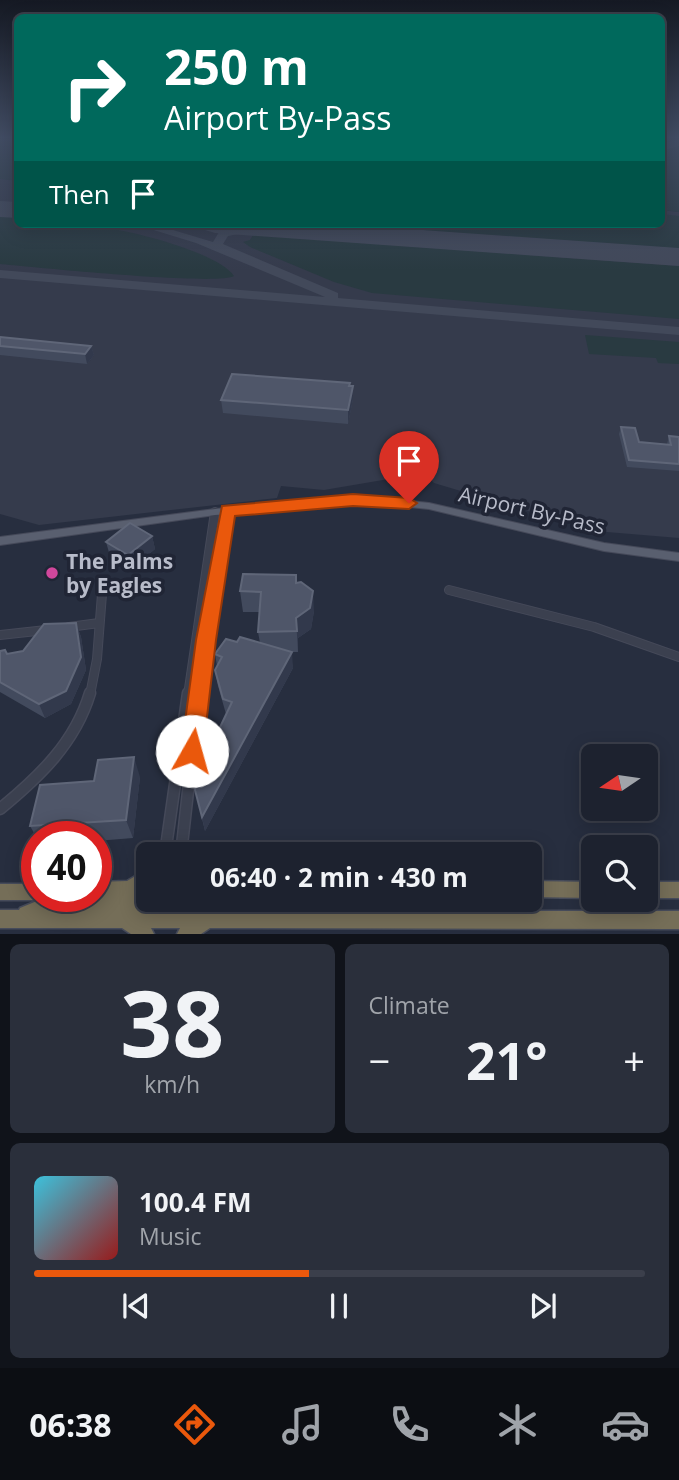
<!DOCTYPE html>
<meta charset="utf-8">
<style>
:root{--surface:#1d222f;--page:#2a2f3b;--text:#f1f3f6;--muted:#a0a4aa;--line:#3b3f4b;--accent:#ea580c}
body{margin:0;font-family:"Open Sans",sans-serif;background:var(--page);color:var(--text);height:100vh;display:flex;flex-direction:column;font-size:26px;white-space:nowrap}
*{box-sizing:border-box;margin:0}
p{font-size:23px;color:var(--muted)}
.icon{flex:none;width:38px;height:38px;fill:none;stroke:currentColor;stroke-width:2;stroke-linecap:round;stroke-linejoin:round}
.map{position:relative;height:934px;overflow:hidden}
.sheet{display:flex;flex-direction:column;gap:10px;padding:10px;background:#10131a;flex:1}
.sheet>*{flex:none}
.guide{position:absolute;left:14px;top:14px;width:651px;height:214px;border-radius:10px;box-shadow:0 4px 18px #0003,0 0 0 2px var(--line);background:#00695c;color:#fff;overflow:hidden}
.needle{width:46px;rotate:257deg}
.buttons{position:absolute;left:581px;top:744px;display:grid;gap:14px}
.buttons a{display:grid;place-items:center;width:77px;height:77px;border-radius:10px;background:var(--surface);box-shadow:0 4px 18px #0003,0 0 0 2px var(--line);font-size:35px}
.speed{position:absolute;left:21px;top:821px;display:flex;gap:14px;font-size:35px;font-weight:700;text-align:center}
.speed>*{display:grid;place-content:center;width:91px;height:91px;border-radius:50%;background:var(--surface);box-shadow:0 4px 18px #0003,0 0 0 2px var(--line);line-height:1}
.speed .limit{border:10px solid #d22;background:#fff;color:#111}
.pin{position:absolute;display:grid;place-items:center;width:60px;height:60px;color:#fff;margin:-72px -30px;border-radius:50% 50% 50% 0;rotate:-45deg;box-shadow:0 0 7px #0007}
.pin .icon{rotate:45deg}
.me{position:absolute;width:77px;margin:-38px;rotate:7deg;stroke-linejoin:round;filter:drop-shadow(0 0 5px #0008)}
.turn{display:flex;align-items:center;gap:24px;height:147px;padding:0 35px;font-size:32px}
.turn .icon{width:91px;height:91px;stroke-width:2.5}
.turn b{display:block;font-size:49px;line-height:60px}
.then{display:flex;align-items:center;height:66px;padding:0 35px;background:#0003;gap:14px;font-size:26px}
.big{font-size:52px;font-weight:700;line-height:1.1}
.sheet .widget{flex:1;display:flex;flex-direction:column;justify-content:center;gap:10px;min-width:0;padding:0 24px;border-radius:10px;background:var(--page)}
.sheet .dial{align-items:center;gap:0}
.dial b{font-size:91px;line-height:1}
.song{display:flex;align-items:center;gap:21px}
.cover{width:84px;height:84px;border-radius:10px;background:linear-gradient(135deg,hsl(190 70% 55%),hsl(0 70% 35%))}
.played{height:7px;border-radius:4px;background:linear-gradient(90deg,var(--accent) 45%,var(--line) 45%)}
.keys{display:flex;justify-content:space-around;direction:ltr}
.heat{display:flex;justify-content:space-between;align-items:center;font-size:38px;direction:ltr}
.sheet .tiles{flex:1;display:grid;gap:10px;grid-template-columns:1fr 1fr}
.widget:last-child{grid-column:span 2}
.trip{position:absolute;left:136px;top:842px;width:406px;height:70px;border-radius:10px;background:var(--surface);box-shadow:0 4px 18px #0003,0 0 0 2px var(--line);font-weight:700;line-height:70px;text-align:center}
.dock{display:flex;height:112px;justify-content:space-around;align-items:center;background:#0c0e13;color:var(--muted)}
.dock .icon{width:49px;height:49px}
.dock .on{color:var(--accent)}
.dock b{font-size:32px;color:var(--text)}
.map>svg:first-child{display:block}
</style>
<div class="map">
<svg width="679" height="934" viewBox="0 0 679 934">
<rect width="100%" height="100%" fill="#272e3f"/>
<path fill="#353b4c" d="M0,139H17L18,224H662V210L679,212V538L595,531L434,483L424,473L324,490L281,486L277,498L39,525L0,514Z"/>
<path fill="#293a41" d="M0,139H17V181L0,179Z
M679,145V212L662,210V148Z
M662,214L679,216V249L330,224H662Z
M0,216L17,218L18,224L120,225L117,230C143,234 219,254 234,276C218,286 33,267 0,264Z
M253,235L679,266V319L372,293L334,282L250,247L243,242L250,240Z
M585,335L679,342V364L658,363L656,358L589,354Z"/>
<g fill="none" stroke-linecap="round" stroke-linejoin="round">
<path fill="#42495a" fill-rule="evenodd" d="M134,224H153L213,242L219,232L243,225L276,226L278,228C268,234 242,232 228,236L223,244L338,293V298L679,327V335L0,278V270L325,297L196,243Z
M679,253V261L670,257L672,254Z"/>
<path fill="#42495a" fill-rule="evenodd" d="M0,201L18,202V218L0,217Z
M201,224H337L679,248V266L215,233L205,230Z"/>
<g stroke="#454959" stroke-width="6">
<path id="minor-far2" d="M662,147L679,143"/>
</g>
<g stroke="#454959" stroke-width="10">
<path id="minor-far1" d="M449,590L594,627L679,657
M69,627L99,623
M0,635L46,630
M90,695L97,659L103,581
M188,695L215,512
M199,695L228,511"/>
</g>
<g stroke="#454959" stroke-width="13">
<path id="minor" d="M0,809C39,777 75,743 90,693
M165,854L188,693
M181,854L199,693"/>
</g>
<g stroke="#454959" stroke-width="2">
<path id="major" d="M372,497L429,503L604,543L679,553V561L604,551L429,509L372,503L215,515L0,545V537L215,509Z"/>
</g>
<g stroke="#464b5a" stroke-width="3">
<path id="highway" d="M149,868V900H171V902L180,900H286L283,906L277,909L210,911H679V929L210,928L201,934H177L180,928H151L154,934H131L122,928H0V910H19L20,908L37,901L96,896V882L127,881Z
M530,881L593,882V898L530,897Z
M646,882H679V898H646Z
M0,884H37V896H44L37,900H0Z"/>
</g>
<use href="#minor-far2" stroke="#3b404f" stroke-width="4.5"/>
<use href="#minor-far1" stroke="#3b404f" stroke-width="8"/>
<use href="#minor" stroke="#3b404f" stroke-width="10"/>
<use href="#major" fill="#595f6f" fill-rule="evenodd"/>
<use href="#highway" fill="#756e58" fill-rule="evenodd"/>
</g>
<path fill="#424a5d" d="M0,337L91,346L94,355L87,364L0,355Z
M350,386H353V399L348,424L223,413L221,400Z
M621,427L639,442L667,444L669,436L679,437V471L627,467L619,434Z
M152,536L155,549L131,569L110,556L106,542Z
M296,583L314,611L311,629L298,638V652H290L293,668L205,831L195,790L226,714L218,686L215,670L217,666L215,654L237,642L260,643L258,632L260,612H243L240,591Z
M76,623L81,637L86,670L71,704L45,718L0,692V651L7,654L23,651Z
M140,777L133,838L96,841V836H37V838L30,826Z"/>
<path fill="#32394c" d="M91,346L94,355L87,364L85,354Z
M353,386V399L348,424V410Z
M152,536L155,549L131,569L128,555Z
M313,591L314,611L311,629L298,638V652L296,618Z
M76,623L81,637L86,670L71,704L45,718L39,704Z
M292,652L293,668L205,831L202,817Z
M134,757L140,777L133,838L126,820Z"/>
<path fill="#4f5669" stroke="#5f6678" stroke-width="2" d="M0,337L91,346L85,354L0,346Z
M232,374L350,383L349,386H353L348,410L221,400Z
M621,427L635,428L639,442L671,445L669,436L679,437V464L629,460Z
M130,523L152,536L128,555L106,542Z
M243,574L296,575V583L301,582L313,591L310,608L296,618L297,631L258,632L261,592L240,591Z
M76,623L81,657L66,691L39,704L0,682V651L5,650L7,654L23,651L44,624Z
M240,637L292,652L202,817L195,790L202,765L232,702L223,699L215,670L222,657L215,654L226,639L237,642Z
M134,757L126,820L30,826L40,785L94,781L98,760Z"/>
<linearGradient id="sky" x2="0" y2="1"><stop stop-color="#151923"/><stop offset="0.51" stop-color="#414c63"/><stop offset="1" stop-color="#414c63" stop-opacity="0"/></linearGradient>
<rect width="679" height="270" fill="url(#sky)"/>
<path fill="#ea580c" stroke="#983908" stroke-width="2" d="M353,494L409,498L417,503L409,509L353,506L235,516L216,640L203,751L200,758L192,762L184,758L181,751L196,640L222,506Z"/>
<circle fill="#d1479c" stroke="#202535" stroke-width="2.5" cx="52" cy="573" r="7"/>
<g text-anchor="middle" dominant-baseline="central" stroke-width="7" stroke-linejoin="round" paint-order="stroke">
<g font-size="21" fill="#b8bcca" stroke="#202535">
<text transform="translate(532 510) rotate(13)">Airport By-Pass</text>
</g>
<g font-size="21" font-weight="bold" fill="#b8bcca" stroke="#202535" text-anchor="start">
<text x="66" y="561">The Palms<tspan x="66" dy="24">by Eagles</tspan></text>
</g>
</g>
</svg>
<div class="buttons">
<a><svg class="needle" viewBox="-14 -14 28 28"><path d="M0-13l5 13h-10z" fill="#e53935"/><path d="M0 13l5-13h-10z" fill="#a0a4aa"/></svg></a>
<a><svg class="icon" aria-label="search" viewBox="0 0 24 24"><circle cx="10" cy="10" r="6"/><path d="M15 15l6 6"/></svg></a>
</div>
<div class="speed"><div class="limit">40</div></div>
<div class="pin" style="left:409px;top:503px;background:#d93025"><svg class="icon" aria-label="arrive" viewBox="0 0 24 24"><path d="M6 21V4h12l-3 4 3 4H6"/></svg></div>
<svg class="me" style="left:192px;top:751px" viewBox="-20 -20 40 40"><circle r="19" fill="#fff"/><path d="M0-13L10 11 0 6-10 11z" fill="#ea580c"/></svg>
<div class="trip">06:40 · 2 min · 430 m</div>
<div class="guide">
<div class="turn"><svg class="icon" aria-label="right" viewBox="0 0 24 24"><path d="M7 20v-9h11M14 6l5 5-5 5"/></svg><div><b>250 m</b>Airport By-Pass</div></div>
<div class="then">Then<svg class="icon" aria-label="arrive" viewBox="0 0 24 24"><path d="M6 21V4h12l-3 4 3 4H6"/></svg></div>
</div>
</div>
<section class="sheet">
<div class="tiles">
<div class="widget dial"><b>38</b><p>km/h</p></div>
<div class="widget"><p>Climate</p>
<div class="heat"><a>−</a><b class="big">21°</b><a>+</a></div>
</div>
<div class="widget">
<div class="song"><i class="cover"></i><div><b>100.4 FM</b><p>Music</p></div></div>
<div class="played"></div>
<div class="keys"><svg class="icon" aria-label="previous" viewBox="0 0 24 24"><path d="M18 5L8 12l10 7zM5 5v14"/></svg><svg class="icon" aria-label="pause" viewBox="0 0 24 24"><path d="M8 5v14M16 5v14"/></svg><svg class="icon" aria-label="next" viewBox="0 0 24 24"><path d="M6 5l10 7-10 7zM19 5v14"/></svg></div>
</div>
</div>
</section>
<nav class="dock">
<b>06:38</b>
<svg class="icon on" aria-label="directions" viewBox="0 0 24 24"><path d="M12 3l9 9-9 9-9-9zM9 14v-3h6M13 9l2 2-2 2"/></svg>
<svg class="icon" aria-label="music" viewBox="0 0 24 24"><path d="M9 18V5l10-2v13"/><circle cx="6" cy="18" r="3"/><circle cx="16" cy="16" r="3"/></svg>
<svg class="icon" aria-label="phone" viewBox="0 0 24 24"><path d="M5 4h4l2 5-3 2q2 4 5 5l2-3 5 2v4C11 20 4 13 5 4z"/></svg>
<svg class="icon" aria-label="climate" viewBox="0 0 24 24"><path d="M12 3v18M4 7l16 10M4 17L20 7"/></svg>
<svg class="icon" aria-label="car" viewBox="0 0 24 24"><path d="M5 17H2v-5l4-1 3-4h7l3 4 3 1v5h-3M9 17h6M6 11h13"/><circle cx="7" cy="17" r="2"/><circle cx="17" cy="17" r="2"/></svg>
</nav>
